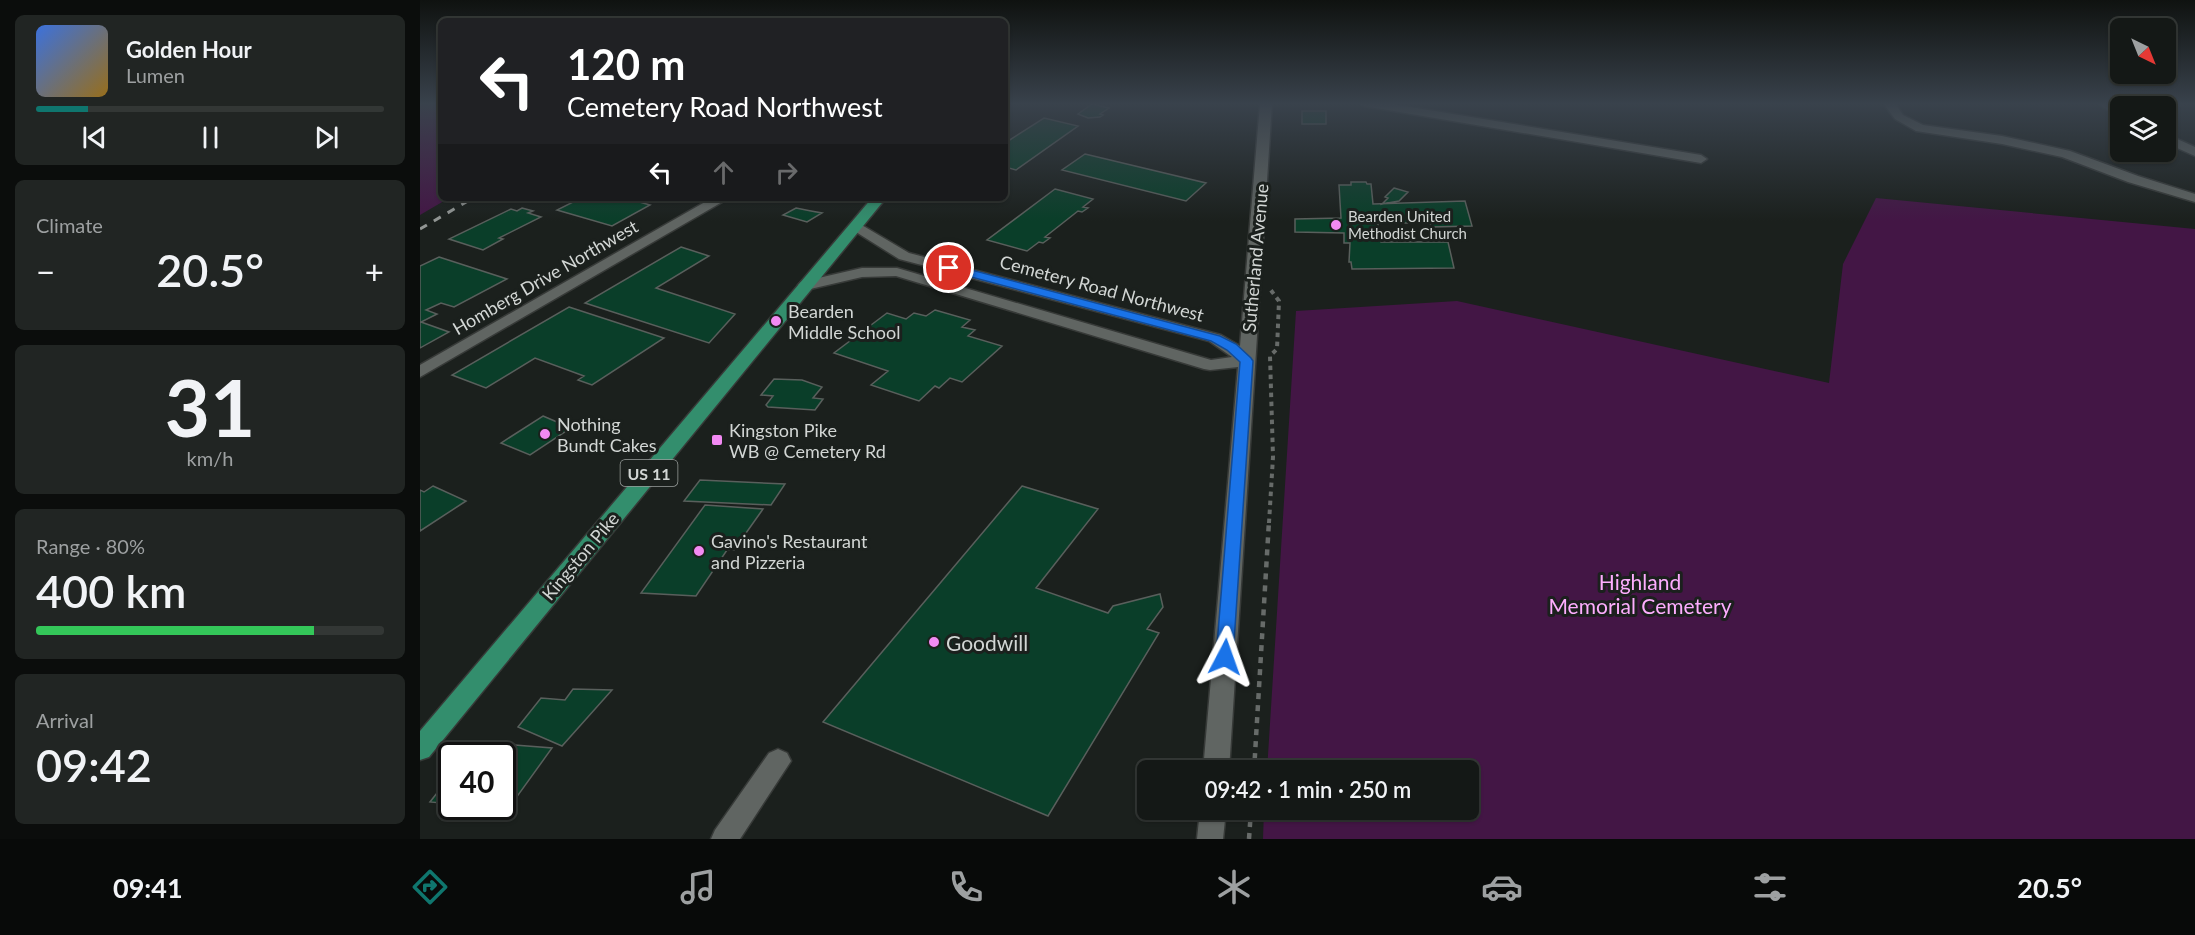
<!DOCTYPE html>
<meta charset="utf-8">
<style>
:root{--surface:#141816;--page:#212523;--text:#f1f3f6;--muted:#9da0a1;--line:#333735;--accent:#0f766e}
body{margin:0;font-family:Lato,sans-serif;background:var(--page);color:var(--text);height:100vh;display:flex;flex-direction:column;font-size:22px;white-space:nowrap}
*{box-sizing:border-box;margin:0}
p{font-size:20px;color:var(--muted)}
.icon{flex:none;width:33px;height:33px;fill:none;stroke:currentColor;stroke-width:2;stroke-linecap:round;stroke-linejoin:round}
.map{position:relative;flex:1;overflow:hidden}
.details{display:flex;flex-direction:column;gap:15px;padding:15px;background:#0b0d0c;width:420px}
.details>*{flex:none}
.guide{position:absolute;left:18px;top:18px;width:570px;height:183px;border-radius:9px;box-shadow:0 2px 4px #0004,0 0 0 2px var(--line);background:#202124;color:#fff;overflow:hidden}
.needle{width:39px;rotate:137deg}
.fabs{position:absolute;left:1690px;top:18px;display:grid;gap:12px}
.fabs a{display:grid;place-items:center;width:66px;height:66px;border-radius:9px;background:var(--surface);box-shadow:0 2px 4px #0004,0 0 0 2px var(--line);font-size:30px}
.speed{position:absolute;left:18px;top:742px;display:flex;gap:12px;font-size:30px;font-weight:700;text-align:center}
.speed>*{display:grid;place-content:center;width:78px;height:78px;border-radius:50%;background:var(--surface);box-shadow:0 2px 4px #0004,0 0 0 2px var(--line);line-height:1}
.speed .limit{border:3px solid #111;border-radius:9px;background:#fff;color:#111}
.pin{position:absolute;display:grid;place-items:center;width:51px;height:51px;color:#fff;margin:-26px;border:3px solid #fff;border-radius:50%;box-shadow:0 2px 6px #0007}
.me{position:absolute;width:66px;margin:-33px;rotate:4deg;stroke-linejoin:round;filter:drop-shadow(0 0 4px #0008)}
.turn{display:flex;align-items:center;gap:21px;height:126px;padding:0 30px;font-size:27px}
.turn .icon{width:78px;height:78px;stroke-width:2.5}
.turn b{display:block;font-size:42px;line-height:51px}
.lanes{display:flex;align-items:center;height:57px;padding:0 30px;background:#0003;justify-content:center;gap:30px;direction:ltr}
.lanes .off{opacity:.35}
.big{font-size:45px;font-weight:600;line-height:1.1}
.details .widget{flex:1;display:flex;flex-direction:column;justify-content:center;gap:9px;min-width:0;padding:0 21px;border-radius:9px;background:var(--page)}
.details .dial{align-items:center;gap:0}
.dial b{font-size:78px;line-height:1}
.song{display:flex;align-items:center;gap:18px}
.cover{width:72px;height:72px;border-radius:9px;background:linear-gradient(135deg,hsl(220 70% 55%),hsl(40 70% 35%))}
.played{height:6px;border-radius:3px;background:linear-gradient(90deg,var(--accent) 15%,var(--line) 15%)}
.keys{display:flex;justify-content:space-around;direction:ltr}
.heat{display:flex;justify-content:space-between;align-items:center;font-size:33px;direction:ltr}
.charge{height:9px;border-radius:4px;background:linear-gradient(90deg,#34c759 80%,var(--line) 0)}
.trip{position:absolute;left:717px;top:760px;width:342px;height:60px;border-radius:9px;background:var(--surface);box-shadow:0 2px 4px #0004,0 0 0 2px var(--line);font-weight:600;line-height:60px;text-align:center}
.menu{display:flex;height:96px;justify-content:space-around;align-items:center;background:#080a09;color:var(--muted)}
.menu .icon{width:42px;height:42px}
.menu .current{color:var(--accent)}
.menu b{font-size:27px;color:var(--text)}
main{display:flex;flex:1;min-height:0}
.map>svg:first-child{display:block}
</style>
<main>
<section class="details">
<div class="widget">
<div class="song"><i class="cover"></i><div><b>Golden Hour</b><p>Lumen</p></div></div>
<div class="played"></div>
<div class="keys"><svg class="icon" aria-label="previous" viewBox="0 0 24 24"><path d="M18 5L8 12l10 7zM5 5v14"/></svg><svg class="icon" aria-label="pause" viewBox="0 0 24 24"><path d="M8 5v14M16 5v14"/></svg><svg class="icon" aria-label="next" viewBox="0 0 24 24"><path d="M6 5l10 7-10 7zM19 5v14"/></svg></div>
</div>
<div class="widget"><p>Climate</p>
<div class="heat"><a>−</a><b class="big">20.5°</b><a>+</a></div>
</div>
<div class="widget dial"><b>31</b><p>km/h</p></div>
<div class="widget"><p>Range · 80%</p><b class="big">400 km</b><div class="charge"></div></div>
<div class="widget"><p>Arrival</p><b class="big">09:42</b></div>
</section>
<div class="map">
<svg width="1775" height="839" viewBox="0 0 1775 839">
<rect width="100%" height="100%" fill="#1b201d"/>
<path fill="#431645" d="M0,103H21V198H29L0,215Z
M1456,198L1775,229V839H843L844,810H1048V771H847L876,311L1037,301L1409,383L1423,264Z"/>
<path fill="#0a3e29" stroke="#595f5c" stroke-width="1.5" d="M672,104L689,108L680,114L683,115L680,117L668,118L658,114Z
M882,111H906V124H882Z
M624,118L658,126L596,170L585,167V143Z
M665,154L786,183L766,201L642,170Z
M931,182H946L947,184H951L953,204L1045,201L1052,226L1011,227L1010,223H980L979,216H966L967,219H957L959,231H952L953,237H960L961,242H1028L1034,268L932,269L931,262H929L930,243H924V233L875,232V219L921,218L919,185H931Z
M974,188L988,192L979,201L962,204L968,198L965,197Z
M635,189L673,199L663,207L668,208L662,212L658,211L625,237L630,238L623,243L619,242L607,251L567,240Z
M161,198H222L216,201L230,205L192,226L137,210Z
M102,208L113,211L108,213L121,217L79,238L83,239L63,250L29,239L91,209L97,211Z
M376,208L391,211L402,213L387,222L363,215Z
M261,247L289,256L236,288L315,314L289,343L165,303Z
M19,257L87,279L34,307L21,303L6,310L17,314L1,322L29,332L0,348V266Z
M149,307L244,338L172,385L158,380L164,376L115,358L66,388L32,375Z
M515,310L550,320L542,327L555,330L548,336L582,346L542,382L530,378L519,388L515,386L499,401L451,385L468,371L414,353L467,313L486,319L494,313L506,316Z
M354,379L382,380L402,387L393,398L403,399L395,410L348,407L346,405L353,396L341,395Z
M123,416L151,428L110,455L81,443Z
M280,480L365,484L351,505L264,501Z
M13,486L46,501L0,531V490L4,492Z
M602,486L678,509L616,588L688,613L693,606L740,594L743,607L727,629L739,633L628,816L403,722Z
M285,505L343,509L314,550H307L276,596L221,593Z
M153,689L192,690L142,746L98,727L121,698L145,700Z
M58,742L132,748L88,809L69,807H82V756H46Z
M32,774V804L10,802Z"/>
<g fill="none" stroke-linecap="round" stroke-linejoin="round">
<g stroke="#373a38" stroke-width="3">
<path id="minor" d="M840,103H852L809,771H783L818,367L790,370L784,369L476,276L442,277L386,290L378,285L381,282L442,268H477L791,360L812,357L789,341L479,259L428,227L435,223L440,224L489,253L801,335L820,346Z
M938,103H966L1281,155L1287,159L1281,163L944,106Z
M1463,103H1475L1483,115L1503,125L1582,136L1650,151L1718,176L1775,194V202L1708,182L1642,157L1582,144L1496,131L1475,119Z
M1677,103H1691L1701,110V118Z
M1746,134L1775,147V156L1746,143Z
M292,198H309L0,377V365Z
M358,749L367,753L371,761L320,839H291L295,830L349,753Z
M780,810H806L803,839H777Z"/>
</g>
<g stroke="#373a38" stroke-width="3">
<path id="major" d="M452,198H466L9,757L0,760V731Z"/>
</g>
<path stroke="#676b69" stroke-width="4" stroke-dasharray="4.5 4.5" stroke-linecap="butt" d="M849,523L853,457L850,356L857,349L859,301L850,289"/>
<path stroke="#676b69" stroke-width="4.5" stroke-dasharray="6 6" stroke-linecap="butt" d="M834,771L849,521
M829,839L831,810"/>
<use href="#minor" fill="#606562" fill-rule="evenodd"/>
<use href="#major" fill="#338e6d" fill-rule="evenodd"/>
<path stroke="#929694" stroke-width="3" stroke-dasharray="8 8" stroke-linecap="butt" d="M0,229L53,198"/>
</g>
<linearGradient id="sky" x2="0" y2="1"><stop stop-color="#0f1210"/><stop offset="0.47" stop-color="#39424c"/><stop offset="1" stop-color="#39424c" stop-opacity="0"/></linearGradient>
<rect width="1775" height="221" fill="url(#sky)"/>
<path fill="#1a73e8" stroke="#114b97" stroke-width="1.5" d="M529,264L800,336L816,344L831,358L833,361L813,657L811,662L805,664L799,662L796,657L820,362L807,350L791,341L525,270L524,268Z"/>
<g fill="#f28af3" stroke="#1b201d" stroke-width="2">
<circle cx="916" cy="225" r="6"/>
<circle cx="356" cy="321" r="6"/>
<circle cx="125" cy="434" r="6"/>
<rect x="291" y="434" width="12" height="12" rx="3"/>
<circle cx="279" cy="551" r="6"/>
<circle cx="514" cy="642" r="6"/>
</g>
<g text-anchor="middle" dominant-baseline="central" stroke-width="6" stroke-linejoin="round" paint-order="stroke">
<g font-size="15" fill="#d2d6d4" stroke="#1b201d" text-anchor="start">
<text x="928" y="216">Bearden United<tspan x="928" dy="17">Methodist Church</tspan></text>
</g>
<rect fill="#1b201d" stroke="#9b9f9d" stroke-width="1.5" x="200.5" y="460" width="57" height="26" rx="4.5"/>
<g font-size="16" font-weight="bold" fill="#d2d6d4">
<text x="229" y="473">US 11</text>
</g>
<g font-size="18" fill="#d2d6d4" stroke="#1b201d">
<text transform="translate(835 258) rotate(-85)">Sutherland Avenue</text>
<text transform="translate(125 277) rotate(-30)">Homberg Drive Northwest</text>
<text transform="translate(682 288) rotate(15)">Cemetery Road Northwest</text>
<text transform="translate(160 556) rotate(-50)">Kingston Pike</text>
</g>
<g font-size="18" fill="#d2d6d4" stroke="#1b201d" text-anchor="start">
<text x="368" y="311">Bearden<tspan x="368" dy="21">Middle School</tspan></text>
<text x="137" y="424">Nothing<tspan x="137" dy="21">Bundt Cakes</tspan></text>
<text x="309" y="430">Kingston Pike<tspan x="309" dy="21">WB @ Cemetery Rd</tspan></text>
<text x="291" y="541">Gavino's Restaurant<tspan x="291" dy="21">and Pizzeria</tspan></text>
</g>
<g font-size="21" fill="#fdadfe" stroke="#1b201d">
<text x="1220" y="581">Highland<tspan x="1220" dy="24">Memorial Cemetery</tspan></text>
</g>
<g font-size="21" fill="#d2d6d4" stroke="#1b201d" text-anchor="start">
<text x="526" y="642">Goodwill</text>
</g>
</g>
</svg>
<div class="fabs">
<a><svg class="needle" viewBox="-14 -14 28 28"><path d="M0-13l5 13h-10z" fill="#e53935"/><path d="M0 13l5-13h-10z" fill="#9da0a1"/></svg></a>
<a><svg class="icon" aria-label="layers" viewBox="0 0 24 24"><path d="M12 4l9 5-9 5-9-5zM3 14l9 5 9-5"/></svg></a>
</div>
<div class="speed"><div class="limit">40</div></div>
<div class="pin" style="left:529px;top:268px;background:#d93025"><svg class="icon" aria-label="arrive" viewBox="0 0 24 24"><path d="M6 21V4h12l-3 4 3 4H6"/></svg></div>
<svg class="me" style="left:805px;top:657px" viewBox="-20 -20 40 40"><path d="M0-17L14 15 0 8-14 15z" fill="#1a73e8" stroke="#fff" stroke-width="4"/></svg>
<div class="trip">09:42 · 1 min · 250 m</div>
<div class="guide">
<div class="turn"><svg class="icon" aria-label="left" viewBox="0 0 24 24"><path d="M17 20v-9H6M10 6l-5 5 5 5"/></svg><div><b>120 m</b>Cemetery Road Northwest</div></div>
<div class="lanes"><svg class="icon" aria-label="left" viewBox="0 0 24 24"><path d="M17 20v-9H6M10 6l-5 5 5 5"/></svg><svg class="icon off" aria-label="ahead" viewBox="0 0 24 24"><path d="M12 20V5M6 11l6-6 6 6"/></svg><svg class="icon off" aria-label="right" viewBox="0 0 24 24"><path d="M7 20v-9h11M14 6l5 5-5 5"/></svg></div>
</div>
</div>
</main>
<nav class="menu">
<b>09:41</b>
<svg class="icon current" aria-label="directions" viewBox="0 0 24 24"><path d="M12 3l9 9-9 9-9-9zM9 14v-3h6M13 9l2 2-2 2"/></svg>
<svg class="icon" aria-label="music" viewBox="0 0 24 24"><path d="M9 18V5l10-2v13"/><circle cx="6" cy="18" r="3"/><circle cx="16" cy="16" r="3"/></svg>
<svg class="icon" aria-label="phone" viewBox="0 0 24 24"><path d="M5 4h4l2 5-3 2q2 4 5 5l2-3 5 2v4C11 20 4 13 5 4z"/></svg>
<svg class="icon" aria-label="climate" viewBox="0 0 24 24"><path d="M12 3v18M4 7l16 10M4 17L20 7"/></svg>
<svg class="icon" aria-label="car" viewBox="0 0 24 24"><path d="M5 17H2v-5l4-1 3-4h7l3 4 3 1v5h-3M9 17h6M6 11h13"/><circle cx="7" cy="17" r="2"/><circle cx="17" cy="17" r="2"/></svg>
<svg class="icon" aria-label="filters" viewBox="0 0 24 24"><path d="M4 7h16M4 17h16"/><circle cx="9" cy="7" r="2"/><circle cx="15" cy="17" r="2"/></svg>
<b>20.5°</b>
</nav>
